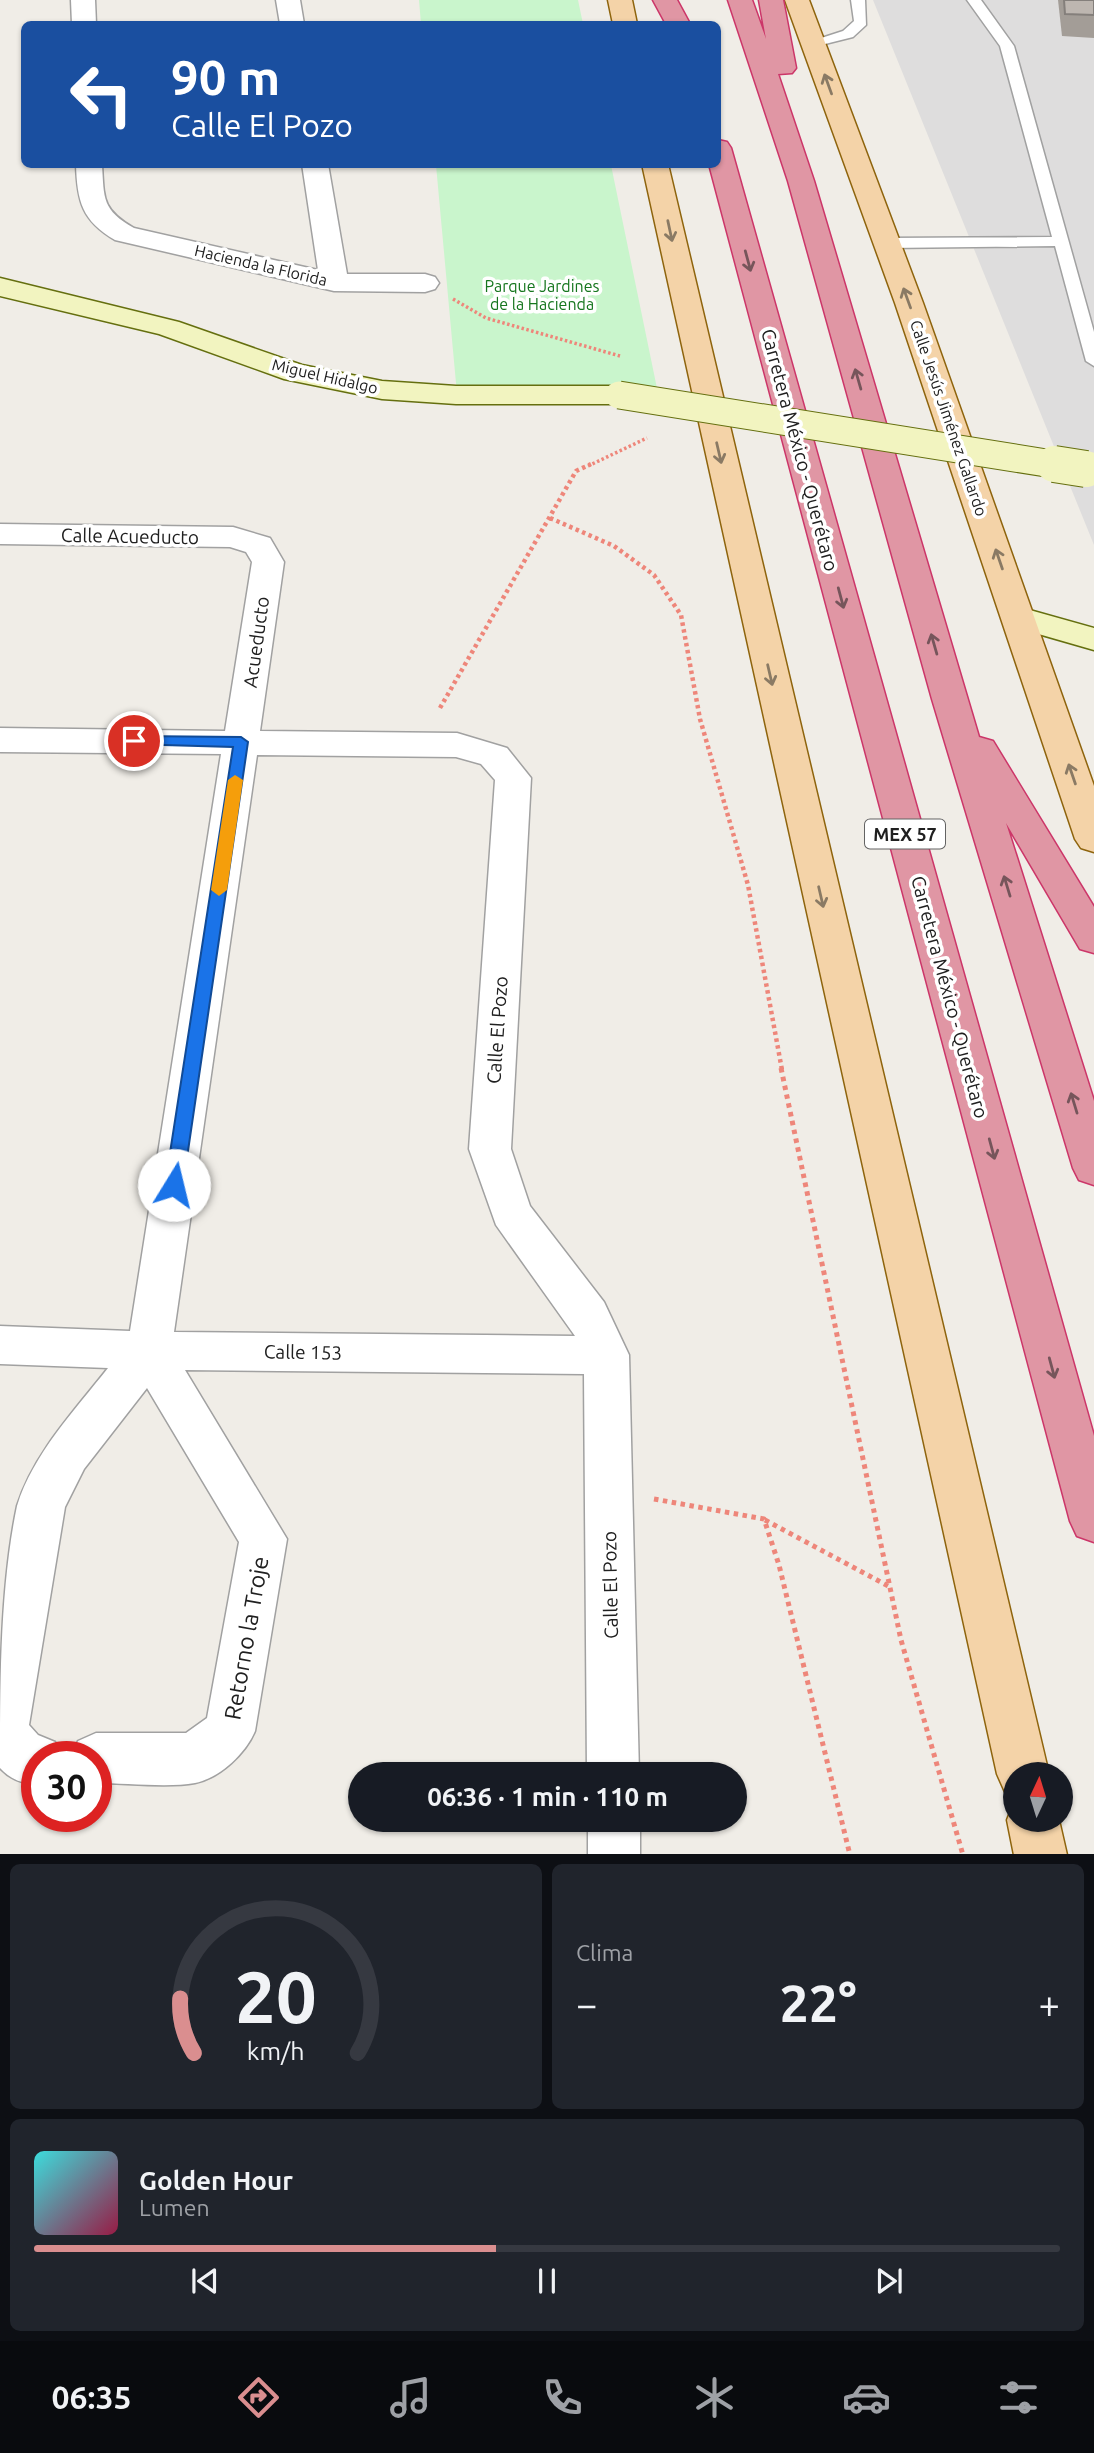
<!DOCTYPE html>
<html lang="es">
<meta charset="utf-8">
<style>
:root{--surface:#171b24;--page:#20242c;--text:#f1f3f6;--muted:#9ea1a6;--line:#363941;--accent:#da8e8f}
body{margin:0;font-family:Ubuntu,sans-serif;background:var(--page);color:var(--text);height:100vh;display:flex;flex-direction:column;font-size:26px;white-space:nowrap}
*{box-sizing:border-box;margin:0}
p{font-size:23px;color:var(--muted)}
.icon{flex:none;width:38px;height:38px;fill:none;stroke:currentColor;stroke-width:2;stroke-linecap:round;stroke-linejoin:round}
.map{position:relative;height:1854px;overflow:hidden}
.panel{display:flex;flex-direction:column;gap:10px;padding:10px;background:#0d0f14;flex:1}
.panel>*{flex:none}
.guide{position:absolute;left:21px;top:21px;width:700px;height:147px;border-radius:10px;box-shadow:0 2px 5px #0004;background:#1a4fa0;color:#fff;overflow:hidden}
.needle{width:46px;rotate:4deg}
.tools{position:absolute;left:1003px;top:1762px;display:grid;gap:14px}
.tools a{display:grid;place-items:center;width:70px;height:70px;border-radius:50%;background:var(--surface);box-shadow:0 2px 5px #0004;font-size:35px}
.speed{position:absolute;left:21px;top:1741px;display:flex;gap:14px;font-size:35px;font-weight:700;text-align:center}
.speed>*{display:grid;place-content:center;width:91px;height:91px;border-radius:50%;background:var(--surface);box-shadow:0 2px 5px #0004;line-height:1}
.speed .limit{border:10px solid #d22;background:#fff;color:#111}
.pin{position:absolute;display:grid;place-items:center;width:60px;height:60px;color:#fff;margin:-30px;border:4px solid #fff;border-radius:50%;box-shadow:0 2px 7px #0007}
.me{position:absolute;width:77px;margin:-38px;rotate:9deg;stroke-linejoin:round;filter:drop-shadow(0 0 5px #0008)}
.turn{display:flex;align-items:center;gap:24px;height:147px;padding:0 35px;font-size:32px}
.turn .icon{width:91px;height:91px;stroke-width:2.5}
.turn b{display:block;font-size:49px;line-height:60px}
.big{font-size:52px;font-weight:700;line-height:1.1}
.panel .widget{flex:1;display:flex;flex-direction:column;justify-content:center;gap:10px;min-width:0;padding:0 24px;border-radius:10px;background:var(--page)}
.panel .dial{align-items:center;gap:0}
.dial svg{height:182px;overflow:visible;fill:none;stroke:var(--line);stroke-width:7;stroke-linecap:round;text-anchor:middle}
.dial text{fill:var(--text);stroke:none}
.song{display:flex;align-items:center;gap:21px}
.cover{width:84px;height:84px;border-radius:10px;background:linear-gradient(135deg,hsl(180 70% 55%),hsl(340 70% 35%))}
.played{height:7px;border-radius:4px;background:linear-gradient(90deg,var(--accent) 45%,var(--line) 45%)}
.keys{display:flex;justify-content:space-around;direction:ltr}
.heat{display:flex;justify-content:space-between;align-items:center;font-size:38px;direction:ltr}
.panel .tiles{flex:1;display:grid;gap:10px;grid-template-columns:1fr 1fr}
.widget:last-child{grid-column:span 2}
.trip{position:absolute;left:348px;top:1762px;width:399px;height:70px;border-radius:35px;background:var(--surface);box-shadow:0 2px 5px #0004;font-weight:700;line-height:70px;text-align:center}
.dock{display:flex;height:112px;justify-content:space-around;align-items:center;background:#090b0e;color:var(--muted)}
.dock .icon{width:49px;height:49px}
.dock .current{color:var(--accent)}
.dock b{font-size:32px;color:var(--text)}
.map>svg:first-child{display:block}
</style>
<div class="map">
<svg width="1094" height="1855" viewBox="0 0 1094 1855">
<rect width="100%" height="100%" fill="#f0ede7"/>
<path fill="#dedddd" d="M873,0H1094V545Z"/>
<path fill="#c9f5cc" d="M419,0H578L583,24H421Z
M436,165H611L659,398L457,394Z"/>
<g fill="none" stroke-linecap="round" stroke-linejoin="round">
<g stroke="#a1a1a1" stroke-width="3">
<path id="lane" d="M851,0H865L866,25L853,37L809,48V42L843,31L854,21Z
M967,0H981L1014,46L1094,332V366L1086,361L1055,246L887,248L879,243L887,238L1052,237L1000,46Z"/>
</g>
<g stroke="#a1a1a1" stroke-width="3">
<path id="street" d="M71,0H95L96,24H72Z
M276,0H300L304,24H280Z
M76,164H102C104,199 102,210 134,228L318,270L302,164H328L347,274H425L435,277L439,283L435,289L425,292L334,291L115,240C82,221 77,201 76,164Z
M0,524L233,527L270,538L284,562L260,731L457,733L507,748L531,778L511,1149L530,1206L604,1302L629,1355L639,1774H587L584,1374L185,1370L287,1539L255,1731C246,1753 220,1778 195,1783C169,1788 124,1783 96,1783V1757H71L78,1741L96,1733H186L207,1718L239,1542L147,1388L84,1469L65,1507L29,1725L38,1735L55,1742L62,1757H37V1784C22,1784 10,1779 0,1768C0,1684 0,1587 17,1506C33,1454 75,1410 108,1368L0,1364V1326L130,1331L221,754L0,752V728L225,731L252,562L246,552L230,547L0,544ZM257,755L456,757L481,764L495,780L469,1149L496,1225L575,1336L174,1332Z
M588,1820H640V1855H588Z"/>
</g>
<g stroke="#656f0f" stroke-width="3">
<path id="secondary" d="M0,278L179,322L302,365L382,381L456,386H619L630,389L634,395L630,401L619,404H456L382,399L284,379L159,334L0,296Z
M1019,607L1094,628V650L1007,625L1002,618L1007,611Z"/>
</g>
<g stroke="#8e640d" stroke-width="3">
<path id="primary" d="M608,0H632L637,24H613Z
M785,0H809L923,303L1094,786V852L1081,848L1075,839L895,303Z
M642,164H668L1049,1774H1015V1796L1005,1792L997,1774Z
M1014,1802L1015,1820H1059L1067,1855H1014L1007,1820Z"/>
</g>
<g stroke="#cc3669" stroke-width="3">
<path id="highway" d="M653,0H677L690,24H666Z
M728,0H752L766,39L759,0H783L796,68L792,73L778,74L814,181L979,737L993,741L1094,907V953L1080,949L1006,823L1094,1101V1185L1079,1180L1073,1168L932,699L788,181Z
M718,140L727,142L731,148L1094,1436V1542L1077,1536L1070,1521L709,164H718Z"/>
</g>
<path stroke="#ee867a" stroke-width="3.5" stroke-dasharray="2.5 2.5" stroke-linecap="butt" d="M453,299L486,318L620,356
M588,466L647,438"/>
<path stroke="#ee867a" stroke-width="4.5" stroke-dasharray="3.5 3.5" stroke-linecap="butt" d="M550,518L614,546L654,575L681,615L700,719L748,885L782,1070
M440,708L576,471L591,464"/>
<path stroke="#ee867a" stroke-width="5" stroke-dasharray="4.5 4.5" stroke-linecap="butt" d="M781,1068L901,1640L963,1855
M654,1499L764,1519L779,1565L850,1855
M765,1520L890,1587"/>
<use href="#lane" fill="#fff" fill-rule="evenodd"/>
<use href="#street" fill="#fff" fill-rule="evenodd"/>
<use href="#secondary" fill="#f2f4c0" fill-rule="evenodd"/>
<use href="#primary" fill="#f4d3a8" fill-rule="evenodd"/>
<use href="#highway" fill="#e096a4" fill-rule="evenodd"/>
<g stroke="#656f0f" stroke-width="29" stroke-linecap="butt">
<path id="secondary-bridge-far1" d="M619,395L1065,466"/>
</g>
<g stroke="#656f0f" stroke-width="38" stroke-linecap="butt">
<path id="secondary-bridge" d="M1054,464L1086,469"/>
</g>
<use href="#secondary-bridge-far1" stroke="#f2f4c0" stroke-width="27"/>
<use href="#secondary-bridge" stroke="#f2f4c0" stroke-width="36"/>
</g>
<path fill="#a39d97" d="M1058,0H1094V38L1062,36Z"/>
<path fill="#bdb6b0" stroke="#847f7b" stroke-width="2" d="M1064,0H1094V15L1065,14Z"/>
<defs><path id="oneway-shaft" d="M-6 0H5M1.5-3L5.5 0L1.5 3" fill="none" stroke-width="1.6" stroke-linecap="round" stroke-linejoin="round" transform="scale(1.75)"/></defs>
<g stroke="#8a7a64">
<use href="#oneway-shaft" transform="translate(828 84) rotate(-110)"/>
<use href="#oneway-shaft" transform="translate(670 231) rotate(78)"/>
<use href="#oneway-shaft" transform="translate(907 298) rotate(-110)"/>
<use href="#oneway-shaft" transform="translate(719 453) rotate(77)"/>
<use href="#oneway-shaft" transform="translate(999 559) rotate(-109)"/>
<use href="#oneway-shaft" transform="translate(770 675) rotate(77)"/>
<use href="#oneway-shaft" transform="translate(1072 774) rotate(-109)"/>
<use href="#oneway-shaft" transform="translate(821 897) rotate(77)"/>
</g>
<g stroke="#76555b">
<use href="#oneway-shaft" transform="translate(748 261) rotate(75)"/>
<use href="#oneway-shaft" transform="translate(858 379) rotate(-106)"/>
<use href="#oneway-shaft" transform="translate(841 598) rotate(75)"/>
<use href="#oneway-shaft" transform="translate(934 644) rotate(-106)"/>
<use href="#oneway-shaft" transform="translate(1007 886) rotate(-107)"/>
<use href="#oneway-shaft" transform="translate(1074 1103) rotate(-107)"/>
<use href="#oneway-shaft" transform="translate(992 1149) rotate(75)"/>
<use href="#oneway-shaft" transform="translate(1052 1368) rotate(75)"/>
</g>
<path fill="#1a73e8" stroke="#114b97" stroke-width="2" d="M134,736L241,737L248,742L183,1185L174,1192L165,1185L233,747L129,744L127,741Z"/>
<path fill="#f59e0b" d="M235,775L243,780L227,890L219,896L211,890L228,780Z"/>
<g text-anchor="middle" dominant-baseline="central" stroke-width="7" stroke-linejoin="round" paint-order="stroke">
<g font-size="16" fill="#202020" stroke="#fff">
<text transform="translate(261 265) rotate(13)">Hacienda la Florida</text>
<text transform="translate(325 376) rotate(13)">Miguel Hidalgo</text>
<text transform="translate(949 418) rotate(71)">Calle Jesús Jiménez Gallardo</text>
</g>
<g font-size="16" fill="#16761e" stroke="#fff">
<text x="542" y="286">Parque Jardines<tspan x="542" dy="18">de la Hacienda</tspan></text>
</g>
<rect fill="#fff" stroke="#636363" stroke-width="2" x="865" y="819.5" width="80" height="29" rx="5"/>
<g font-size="18" font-weight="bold" fill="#202020">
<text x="905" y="834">MEX 57</text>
</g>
<g font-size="19" fill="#202020" stroke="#fff">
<text transform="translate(800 450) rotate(75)">Carretera México - Querétaro</text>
<text transform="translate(130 536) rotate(1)">Calle Acueducto</text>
<text transform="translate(256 642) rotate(-82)">Acueducto</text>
<text transform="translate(950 997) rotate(75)">Carretera México - Querétaro</text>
<text transform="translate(497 1030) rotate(-86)">Calle El Pozo</text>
<text transform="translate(303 1352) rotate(1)">Calle 153</text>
<text transform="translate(610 1585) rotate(-91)">Calle El Pozo</text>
</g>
<g font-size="23" fill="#202020" stroke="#fff">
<text transform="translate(246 1638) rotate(-80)">Retorno la Troje</text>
</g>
</g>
</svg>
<div class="tools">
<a><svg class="needle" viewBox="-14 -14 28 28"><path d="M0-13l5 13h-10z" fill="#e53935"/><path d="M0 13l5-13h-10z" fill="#9ea1a6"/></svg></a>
</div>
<div class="speed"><div class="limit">30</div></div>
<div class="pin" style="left:134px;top:741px;background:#d93025"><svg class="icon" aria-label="arrive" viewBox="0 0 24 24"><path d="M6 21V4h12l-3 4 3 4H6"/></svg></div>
<svg class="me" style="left:174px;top:1185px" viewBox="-20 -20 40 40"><circle r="19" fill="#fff"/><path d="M0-13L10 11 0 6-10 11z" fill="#1a73e8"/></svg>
<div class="trip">06:36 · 1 min · 110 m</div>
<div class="guide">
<div class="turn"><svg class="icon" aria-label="left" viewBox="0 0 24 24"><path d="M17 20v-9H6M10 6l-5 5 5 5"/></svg><div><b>90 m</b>Calle El Pozo</div></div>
</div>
</div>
<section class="panel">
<div class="tiles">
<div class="widget dial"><svg viewBox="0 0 100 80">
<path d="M14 69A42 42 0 1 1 86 69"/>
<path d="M14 69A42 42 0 0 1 8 45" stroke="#da8e8f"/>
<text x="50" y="56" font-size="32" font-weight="700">20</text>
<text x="50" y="72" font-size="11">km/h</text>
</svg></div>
<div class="widget"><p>Clima</p>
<div class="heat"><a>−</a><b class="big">22°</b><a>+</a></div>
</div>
<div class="widget">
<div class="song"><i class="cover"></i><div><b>Golden Hour</b><p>Lumen</p></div></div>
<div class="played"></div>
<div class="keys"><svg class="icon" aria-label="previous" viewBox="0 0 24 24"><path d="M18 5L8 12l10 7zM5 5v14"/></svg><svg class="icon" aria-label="pause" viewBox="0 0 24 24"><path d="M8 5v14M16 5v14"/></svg><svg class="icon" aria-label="next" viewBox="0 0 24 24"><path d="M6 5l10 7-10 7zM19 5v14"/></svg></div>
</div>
</div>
</section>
<nav class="dock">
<b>06:35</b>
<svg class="icon current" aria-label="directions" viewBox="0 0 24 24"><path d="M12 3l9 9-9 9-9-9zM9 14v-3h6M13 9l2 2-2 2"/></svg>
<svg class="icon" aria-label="music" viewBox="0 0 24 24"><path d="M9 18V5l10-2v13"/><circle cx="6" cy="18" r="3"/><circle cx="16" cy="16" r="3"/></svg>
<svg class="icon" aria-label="phone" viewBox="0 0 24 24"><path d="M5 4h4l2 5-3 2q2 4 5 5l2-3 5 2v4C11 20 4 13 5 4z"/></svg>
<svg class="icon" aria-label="climate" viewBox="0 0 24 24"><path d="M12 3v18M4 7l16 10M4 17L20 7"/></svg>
<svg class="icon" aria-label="car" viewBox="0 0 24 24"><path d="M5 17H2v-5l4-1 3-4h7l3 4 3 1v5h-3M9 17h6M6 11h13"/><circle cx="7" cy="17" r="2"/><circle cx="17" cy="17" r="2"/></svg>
<svg class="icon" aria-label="filters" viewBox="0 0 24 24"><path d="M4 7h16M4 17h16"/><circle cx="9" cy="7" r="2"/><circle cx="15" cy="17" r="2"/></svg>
</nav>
